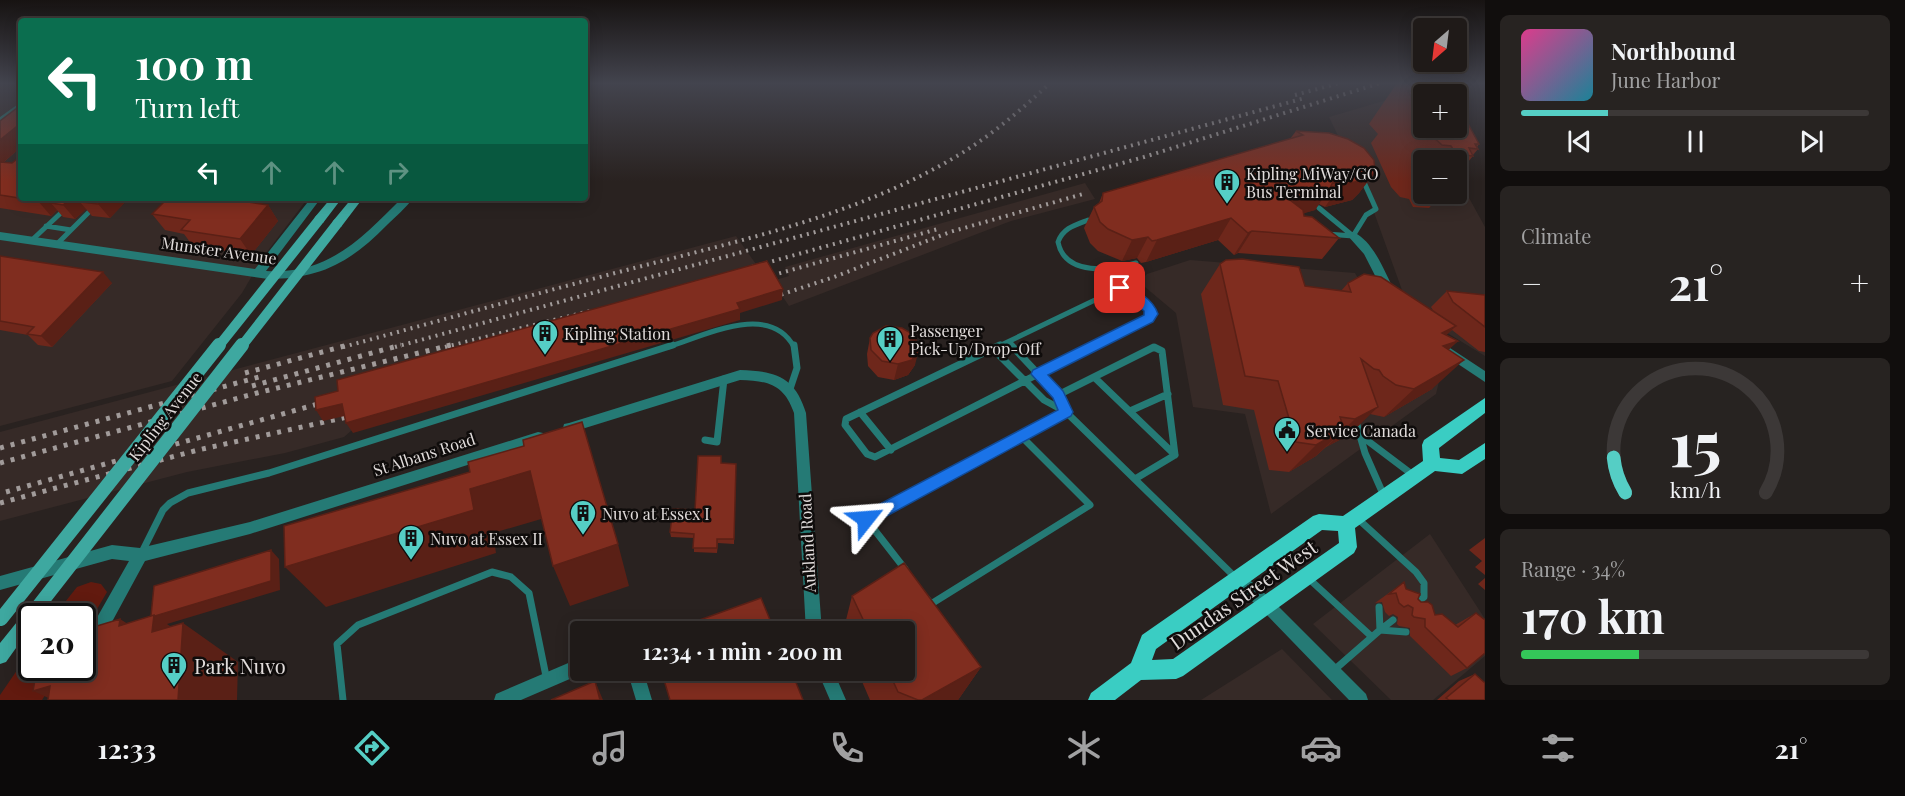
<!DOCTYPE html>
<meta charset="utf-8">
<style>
:root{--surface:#1f1a18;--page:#272321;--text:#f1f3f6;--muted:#a1a1a2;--line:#3c3837;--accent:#55cec5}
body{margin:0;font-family:"Playfair Display",serif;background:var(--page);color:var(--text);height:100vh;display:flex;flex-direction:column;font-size:22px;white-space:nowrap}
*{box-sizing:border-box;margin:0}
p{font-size:20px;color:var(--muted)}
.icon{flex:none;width:33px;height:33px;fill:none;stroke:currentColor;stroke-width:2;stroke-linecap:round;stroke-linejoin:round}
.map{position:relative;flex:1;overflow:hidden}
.panel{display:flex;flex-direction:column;gap:15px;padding:15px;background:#110e0d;width:420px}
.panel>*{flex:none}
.guide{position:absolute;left:18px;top:18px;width:570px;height:183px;border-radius:6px;box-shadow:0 3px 15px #0003,0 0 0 2px var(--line);background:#0b6e4f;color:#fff;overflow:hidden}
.needle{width:39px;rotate:208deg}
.tools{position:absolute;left:1413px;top:18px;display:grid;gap:12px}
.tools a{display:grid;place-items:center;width:54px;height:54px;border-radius:6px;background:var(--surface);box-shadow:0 3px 15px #0003,0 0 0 2px var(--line);font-size:30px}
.speed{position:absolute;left:18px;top:603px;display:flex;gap:12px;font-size:30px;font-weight:700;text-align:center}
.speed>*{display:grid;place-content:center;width:78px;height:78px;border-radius:50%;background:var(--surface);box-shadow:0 3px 15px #0003,0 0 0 2px var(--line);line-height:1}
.speed .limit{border:3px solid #111;border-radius:9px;background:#fff;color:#111}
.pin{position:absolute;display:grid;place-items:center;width:51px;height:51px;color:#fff;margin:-26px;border-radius:12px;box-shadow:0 3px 9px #0006}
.me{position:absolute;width:66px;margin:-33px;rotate:62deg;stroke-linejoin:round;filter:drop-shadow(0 0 4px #0008)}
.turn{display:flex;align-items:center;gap:21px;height:126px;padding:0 18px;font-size:27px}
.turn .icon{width:78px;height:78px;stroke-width:2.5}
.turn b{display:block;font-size:42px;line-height:51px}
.lanes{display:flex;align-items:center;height:57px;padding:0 18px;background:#0003;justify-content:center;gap:30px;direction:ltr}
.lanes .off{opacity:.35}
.big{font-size:45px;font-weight:700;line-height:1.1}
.panel .widget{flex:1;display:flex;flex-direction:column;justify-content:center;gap:9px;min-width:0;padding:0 21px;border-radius:9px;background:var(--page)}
.panel .dial{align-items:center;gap:0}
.dial svg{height:156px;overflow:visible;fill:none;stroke:var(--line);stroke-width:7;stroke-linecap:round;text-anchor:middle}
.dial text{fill:var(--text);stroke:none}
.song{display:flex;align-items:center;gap:18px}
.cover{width:72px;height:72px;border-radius:9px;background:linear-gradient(135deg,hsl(330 70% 55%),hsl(190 70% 35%))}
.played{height:6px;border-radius:3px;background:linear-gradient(90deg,var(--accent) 25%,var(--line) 25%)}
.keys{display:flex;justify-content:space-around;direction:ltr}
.heat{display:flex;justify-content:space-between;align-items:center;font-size:33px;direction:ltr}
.charge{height:9px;border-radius:4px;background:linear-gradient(90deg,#34c759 34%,var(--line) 0)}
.trip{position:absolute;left:570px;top:621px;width:345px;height:60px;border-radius:6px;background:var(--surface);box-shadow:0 3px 15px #0003,0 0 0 2px var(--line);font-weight:700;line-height:60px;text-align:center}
.tab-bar{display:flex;height:96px;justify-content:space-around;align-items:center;background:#0c0a0a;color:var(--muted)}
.tab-bar .icon{width:42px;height:42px}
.tab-bar .on{color:var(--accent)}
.tab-bar b{font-size:27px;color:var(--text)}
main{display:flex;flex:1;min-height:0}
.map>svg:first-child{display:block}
</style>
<main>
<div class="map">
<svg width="1485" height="700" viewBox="0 0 1485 700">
<rect width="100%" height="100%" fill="#292220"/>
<path fill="#362a27" d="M0,83H21V198H308L263,257L242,293L172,381L0,426Z
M1411,93L1424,128V194H1456L1457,176L1485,227V356L1444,331L1402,290L1371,204L1329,117Z
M1085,183L1095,199L1011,221L789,306L772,281L789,276L785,267Z
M736,236L763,274L349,415L352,430L344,437L285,453L187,472L0,521V432Z
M1190,260L1355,273L1374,307L1442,369L1436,394L1271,514L1245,414L1193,407L1176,313L1139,282L1147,274Z
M1430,534L1485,619V656L1433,700H1391L1313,624Z
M1282,649L1332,700H1201Z"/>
<path fill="#621a0f" d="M91,582L101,584L107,592L83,633L82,616H54L77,587Z
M31,650L32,668H62L42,700H0V695Z"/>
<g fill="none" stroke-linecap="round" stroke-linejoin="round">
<path stroke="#257a75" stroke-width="5" d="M1319,208L1353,236
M1088,220C1075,225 1063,228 1058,242C1065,277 1112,270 1136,263
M46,226L71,230L57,244
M71,230L94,207
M1327,234L1353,236
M1353,236L1366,215L1376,209L1363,180
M32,240L64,210
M1008,342L1012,347
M668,347C706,335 770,302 794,347
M997,347L1120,288C1133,294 1145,301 1152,314L1148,318L1092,347"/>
<path stroke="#257a75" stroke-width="7" d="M1000,345L846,419L845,425L867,454L875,457L1095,345
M1011,345L1058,395L1066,412
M993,349L1044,400L1066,412L1236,578
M1094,377L1175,455
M790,389L797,368L794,345
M1058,395L1154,347L1162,351L1175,455L1135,479
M1130,411L1168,394
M860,412L891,450
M1355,418L1365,453L1384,496
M1360,435L1413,475
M705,440L717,442L724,379
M1357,518L1416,572L1424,583V597L1415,603
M142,552L163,510L170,503L188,493L269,473L673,345
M905,569L866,519L1066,412
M1307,577L1372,637
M927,599L931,604L1090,505L1021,436
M1379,607L1380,630
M1380,630L1393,620
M1333,671L1380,630L1406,632
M343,700L337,644L358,625L492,572L511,577L529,593L547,681"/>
<path fill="#257a75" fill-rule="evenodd" d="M21,102V109L0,124V117Z
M311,198H321L266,271C328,275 361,239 402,198H413C406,208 396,216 387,225C351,262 320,279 268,279L0,240V232L255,269Z
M1353,232C1374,241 1385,273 1395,292L1393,295H1385L1364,254L1348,236Z
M1450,348L1485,371V382L1446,356L1444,353L1446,350Z
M740,370C776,371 795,377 806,413L822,632H806L794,413C784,384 768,381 740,380L569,433L564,432L563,428L564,424L569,423Z
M538,432L543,433L545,437L543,441L250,534L145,561L88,666L82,668V644L129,561L112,559L0,590V576L112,545L140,548L250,522Z
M1239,573L1244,575L1272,600L1366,694L1368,700H1349L1262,610L1234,585L1232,580L1234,575Z
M580,658V670L586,672L521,700H494L496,694Z
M627,670H643L652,700H636Z
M817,670H833L846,700H830Z"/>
<path fill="#3ea8a0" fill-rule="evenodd" d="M331,198H342L323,223H315L314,220L315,217Z
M352,198H363L341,227H333L332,224L333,221Z
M26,615L32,617L31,627L6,662L0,664V643L21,617Z"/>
<path fill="#3acdc3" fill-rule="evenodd" d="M1485,398V413L1439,448L1440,458L1459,460L1485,443V459L1462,474L1435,471L1355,528L1357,547L1354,553L1183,676L1176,679L1141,680L1115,700H1088L1091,693L1131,663L1142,635L1313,516L1319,514L1343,516L1423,461L1422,445L1424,440ZM1322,530L1338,531L1339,543L1173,659L1152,660L1156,649Z"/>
<path stroke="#a19b9a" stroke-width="4" stroke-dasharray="2 5" stroke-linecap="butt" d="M1295,95L1339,83
M752,267L1144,157L1380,83
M759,279L938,229
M768,299L834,277L950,232L1083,194
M343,347C435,322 527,296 619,272C733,242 855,217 957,156C992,135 1021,110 1050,83
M395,347L1305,98
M445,347L590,311"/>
<path stroke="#a19b9a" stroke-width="5" stroke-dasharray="4 7" stroke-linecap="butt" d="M245,373L348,345
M252,386L401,345
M0,448L259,377
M0,463L257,393L451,345
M6,492L332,400
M0,503L198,450L361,414"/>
<path stroke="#3ea8a0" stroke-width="10" d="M218,347L319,220
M241,347L337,224"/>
<path stroke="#3ea8a0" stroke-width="14" d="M1,619L219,345
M26,622L242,345"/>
</g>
<path fill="#6e271b" d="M1397,83H1432L1424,94V128H1456L1479,144L1477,147L1478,149L1473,155V156L1456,176V160H1424V194H1442L1429,208L1413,207L1409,199L1400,197L1391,187L1371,143L1378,134L1369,124Z
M21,105V147L4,162L21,198H129L110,218L92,216L86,209L75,219L63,217L57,210L51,216L0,208V121Z
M1296,131L1375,172L1359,193L1352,200L1325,207L1319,204L1315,210L1303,213L1304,216L1339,238L1322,259L1238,253L1234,255L1218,240L1146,262L1141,263L1137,258L1122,261L1098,251L1090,243L1084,228L1094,207L1099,203L1103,193L1290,139Z
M168,198H261L257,203L268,205L278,221L251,255L193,246L184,234L165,230L152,214Z
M0,256L112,283L52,347L38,345L28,335L0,330Z
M1220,264L1305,286L1341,291L1348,283L1434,312L1431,307L1447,291L1485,295V352L1479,351L1452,330L1446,335L1458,341L1448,350L1432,389L1384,417L1370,414L1349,435L1326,447L1316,456L1289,472L1269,470L1254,410L1223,405L1201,294Z
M870,338L915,365L908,375L894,380L878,377L868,366L867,354Z
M721,463L736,464L734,544L718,543L717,553L694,552V538L671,537L670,532L695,510Z
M1485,538V575L1475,567L1482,561L1469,550Z
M1485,578V590L1478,584Z
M1404,582L1406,589L1418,599L1421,602L1435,615L1455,625L1476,613L1467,668L1451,676L1410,636V628L1399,626L1397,624L1398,617L1393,614L1389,616L1385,612L1382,602L1375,603Z
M852,596L981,667L958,700H870L857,670H904V632H843Z
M1475,674L1485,700H1437L1459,681Z"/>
<path fill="#5a2016" d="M21,123V147L0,165V140Z
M1375,172L1359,193L1352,200L1325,207L1340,185Z
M1330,188L1315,210L1276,222L1290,200Z
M42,198H99L80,202L86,209L75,219L63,205L51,203L57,210L51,216L38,201Z
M104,198H129L110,218L98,204Z
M237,198H261L245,216L235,200Z
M268,205L278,221L251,255L240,239Z
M1231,218L1218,240L1146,262L1157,240Z
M1252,231L1238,253L1234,255L1248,233Z
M1148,237L1137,258L1122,261L1132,240Z
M103,272L112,283L52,347L41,336Z
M783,289L782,300L740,313V320L353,433L346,423Z
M1456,326L1425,356L1442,333Z
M1458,341L1427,370L1443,346Z
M919,349L915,365L908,375L894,380L898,364Z
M1464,360L1432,389L1384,417L1414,389Z
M342,404L349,415L323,421L316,410Z
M1378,407L1349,435L1326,447L1355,419Z
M1344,429L1316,456L1289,472L1316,445Z
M530,471L548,517L493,533L496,553L326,607L285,567L470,489Z
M618,544L629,586L570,606L553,566Z
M271,550L279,559L280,590L167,624L182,634L183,623L238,662L237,700H177L119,626L120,619L181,658L152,632L154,615Z
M88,623L152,662L87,629Z
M981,667L958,700H922Z
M595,681L603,700H600Z
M50,686L53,700L33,691Z"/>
<path fill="#802d1f" stroke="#5a2016" stroke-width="1.5" d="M1416,83H1432V87L1440,88L1445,94H1424V120L1408,91L1426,93Z
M21,105V123L0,140V121Z
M1456,106L1459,107L1479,144H1475L1478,149L1469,148L1473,156L1456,154L1451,146L1442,145L1431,135L1427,128H1456Z
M1296,131L1329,133L1348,139L1364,148L1374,160L1375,172L1369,179L1340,185L1333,182L1330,188L1290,200L1303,210L1304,216L1312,217L1339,238L1252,231L1248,233L1231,218L1157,240L1152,241L1148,237L1132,240L1108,229L1100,222L1094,207L1102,201L1103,193L1303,135Z
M17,159L21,160V198H42L38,201L0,195V162L12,163Z
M56,198H71L63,205L51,203Z
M84,198H104L98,204L80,202Z
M168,198H237L235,200L268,205L240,239L181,230L190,220L152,214Z
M0,256L103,272L41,336L27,334L34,327L0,321Z
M1242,259L1299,267L1305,286L1351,292L1348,283L1364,274L1381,277L1456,326L1442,333L1458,341L1443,346L1464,360L1414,389L1396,385L1383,376L1379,370L1374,369L1361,359L1378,407L1355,419L1340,417L1344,429L1316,445L1296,442L1278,381L1245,376L1220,264L1226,260Z
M767,261L783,289L737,303L740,309L346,423L342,404L316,410L315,397L338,391L337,380Z
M1447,291L1485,295V327L1453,302Z
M886,326L902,328L909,332L915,337L919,349L912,360L898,364L882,361L871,350L870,338L873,333Z
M582,422L618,544L553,566L530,471L470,489L474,510L285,567L284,526L470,472L468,462L524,446L523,440Z
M698,456H721V463L736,464L734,539H717V548H693L694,534L670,532L673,509L695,510Z
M271,550V581L155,616L154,615L151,616L154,586Z
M904,563L981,667L922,700H918L898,692L888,670H904V632H869L852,596Z
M1404,582L1406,589L1420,594L1418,599L1421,602H1428L1432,605L1435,615L1442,614L1458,627L1476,613L1485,620V653L1467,668L1425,627V619L1414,617L1412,615L1413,608L1408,605L1404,607L1399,603L1396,593L1389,594Z
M761,598L775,632H666Z
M154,615L152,632L183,623L178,700H48L50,686L33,691L37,668H82V625L88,623L87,629L120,619L119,626Z
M661,670H791L803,700H670Z
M1475,674L1485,683V700H1449L1446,698Z
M595,681L600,700H551Z"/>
<linearGradient id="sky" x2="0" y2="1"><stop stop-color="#171312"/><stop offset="0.46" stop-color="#43444e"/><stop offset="1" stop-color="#43444e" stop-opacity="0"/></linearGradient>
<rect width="1485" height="181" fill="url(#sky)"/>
<path fill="#1a73e8" stroke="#114b97" stroke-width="1.5" d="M1120,283C1135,288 1153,299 1158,314L1153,322L1048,375L1063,391L1073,412L1071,416L872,524L866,526L861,524L858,519L861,514L1058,410L1053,398L1031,374L1033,370L1144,315V311C1135,303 1121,296 1114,288L1116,284Z"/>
<defs>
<g id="building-pin" transform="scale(1.35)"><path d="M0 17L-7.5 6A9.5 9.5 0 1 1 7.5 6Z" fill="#55cec5" stroke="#0f0c0b"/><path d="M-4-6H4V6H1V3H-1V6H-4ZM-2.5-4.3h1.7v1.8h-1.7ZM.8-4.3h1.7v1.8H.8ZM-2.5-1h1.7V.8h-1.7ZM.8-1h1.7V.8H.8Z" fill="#111"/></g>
<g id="civic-pin" transform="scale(1.35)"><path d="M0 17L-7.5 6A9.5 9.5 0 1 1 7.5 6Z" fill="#55cec5" stroke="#0f0c0b"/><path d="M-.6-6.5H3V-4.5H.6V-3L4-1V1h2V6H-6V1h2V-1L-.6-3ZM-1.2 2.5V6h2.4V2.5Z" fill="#111"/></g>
</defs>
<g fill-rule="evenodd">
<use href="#building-pin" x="1227" y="182"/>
<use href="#building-pin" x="545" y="333"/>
<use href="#building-pin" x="890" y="339"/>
<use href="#civic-pin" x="1287" y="430"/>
<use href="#building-pin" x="583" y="513"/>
<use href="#building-pin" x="411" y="538"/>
<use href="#building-pin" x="174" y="665"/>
</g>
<g text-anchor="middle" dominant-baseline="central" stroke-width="5" stroke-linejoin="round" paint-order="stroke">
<g font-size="16" fill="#e1dcdb" stroke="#0f0c0b" text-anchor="start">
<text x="1246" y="173">Kipling MiWay/GO<tspan x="1246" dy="18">Bus Terminal</tspan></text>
<text x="910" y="330">Passenger<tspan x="910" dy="18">Pick-Up/Drop-Off</tspan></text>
<text x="564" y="333">Kipling Station</text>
<text x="1306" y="430">Service Canada</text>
<text x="602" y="513">Nuvo at Essex I</text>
<text x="430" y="538">Nuvo at Essex II</text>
</g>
<g font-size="16" fill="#e1dcdb" stroke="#0f0c0b">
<text transform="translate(219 250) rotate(8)">Munster Avenue</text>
<text transform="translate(165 416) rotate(-52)">Kipling Avenue</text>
<text transform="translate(424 454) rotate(-18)">St Albans Road</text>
<text transform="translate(807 543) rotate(-93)">Aukland Road</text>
</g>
<g font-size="20" fill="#e1dcdb" stroke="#0f0c0b">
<text transform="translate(1243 594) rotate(-35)">Dundas Street West</text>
</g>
<g font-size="20" fill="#e1dcdb" stroke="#0f0c0b" text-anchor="start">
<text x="194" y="665">Park Nuvo</text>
</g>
</g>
</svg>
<div class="tools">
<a><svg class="needle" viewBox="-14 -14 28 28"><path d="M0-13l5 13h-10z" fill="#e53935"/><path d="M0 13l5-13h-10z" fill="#a1a1a2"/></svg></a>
<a>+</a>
<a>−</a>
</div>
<div class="speed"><div class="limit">20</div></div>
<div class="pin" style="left:1120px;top:288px;background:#d93025"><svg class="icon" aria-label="arrive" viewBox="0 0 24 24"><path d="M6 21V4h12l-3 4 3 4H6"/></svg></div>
<svg class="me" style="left:866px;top:519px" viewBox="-20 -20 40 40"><path d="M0-17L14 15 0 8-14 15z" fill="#1a73e8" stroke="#fff" stroke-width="4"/></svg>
<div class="trip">12:34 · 1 min · 200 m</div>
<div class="guide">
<div class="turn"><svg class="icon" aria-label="left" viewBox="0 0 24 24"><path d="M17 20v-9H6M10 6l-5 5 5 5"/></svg><div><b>100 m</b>Turn left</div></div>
<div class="lanes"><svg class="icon" aria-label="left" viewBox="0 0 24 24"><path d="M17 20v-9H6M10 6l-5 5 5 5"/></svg><svg class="icon off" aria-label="ahead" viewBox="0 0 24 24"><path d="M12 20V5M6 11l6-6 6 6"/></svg><svg class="icon off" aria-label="ahead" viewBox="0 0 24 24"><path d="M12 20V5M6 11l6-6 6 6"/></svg><svg class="icon off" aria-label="right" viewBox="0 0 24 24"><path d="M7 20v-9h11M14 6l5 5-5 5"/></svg></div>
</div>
</div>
<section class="panel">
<div class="widget">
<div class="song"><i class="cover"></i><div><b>Northbound</b><p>June Harbor</p></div></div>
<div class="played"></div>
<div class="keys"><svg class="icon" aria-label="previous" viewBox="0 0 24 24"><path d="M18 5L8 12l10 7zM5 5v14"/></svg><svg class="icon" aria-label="pause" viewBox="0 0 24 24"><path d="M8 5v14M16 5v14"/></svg><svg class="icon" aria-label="next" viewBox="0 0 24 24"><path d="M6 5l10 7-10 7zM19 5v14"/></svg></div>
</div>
<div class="widget"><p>Climate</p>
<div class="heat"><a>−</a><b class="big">21°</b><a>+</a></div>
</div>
<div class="widget dial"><svg viewBox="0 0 100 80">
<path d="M14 69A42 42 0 1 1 86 69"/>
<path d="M14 69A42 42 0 0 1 8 51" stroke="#55cec5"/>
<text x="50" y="56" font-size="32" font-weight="700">15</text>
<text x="50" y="72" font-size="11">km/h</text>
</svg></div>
<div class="widget"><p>Range · 34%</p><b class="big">170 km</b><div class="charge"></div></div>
</section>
</main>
<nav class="tab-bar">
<b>12:33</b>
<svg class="icon on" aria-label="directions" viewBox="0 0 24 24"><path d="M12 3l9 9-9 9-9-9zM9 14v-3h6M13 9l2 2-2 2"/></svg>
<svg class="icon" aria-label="music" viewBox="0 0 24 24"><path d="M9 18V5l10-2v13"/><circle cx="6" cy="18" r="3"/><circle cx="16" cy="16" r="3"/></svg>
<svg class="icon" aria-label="phone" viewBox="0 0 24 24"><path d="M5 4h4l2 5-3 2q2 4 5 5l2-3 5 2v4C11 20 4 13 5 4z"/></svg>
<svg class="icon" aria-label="climate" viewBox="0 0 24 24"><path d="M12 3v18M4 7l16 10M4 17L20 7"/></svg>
<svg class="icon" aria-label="car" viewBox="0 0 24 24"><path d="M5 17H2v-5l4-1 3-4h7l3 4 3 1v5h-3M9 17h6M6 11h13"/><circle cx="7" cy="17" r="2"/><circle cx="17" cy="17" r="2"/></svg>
<svg class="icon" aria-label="filters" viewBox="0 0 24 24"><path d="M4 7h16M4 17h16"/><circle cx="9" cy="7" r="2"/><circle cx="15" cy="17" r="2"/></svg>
<b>21°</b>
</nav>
